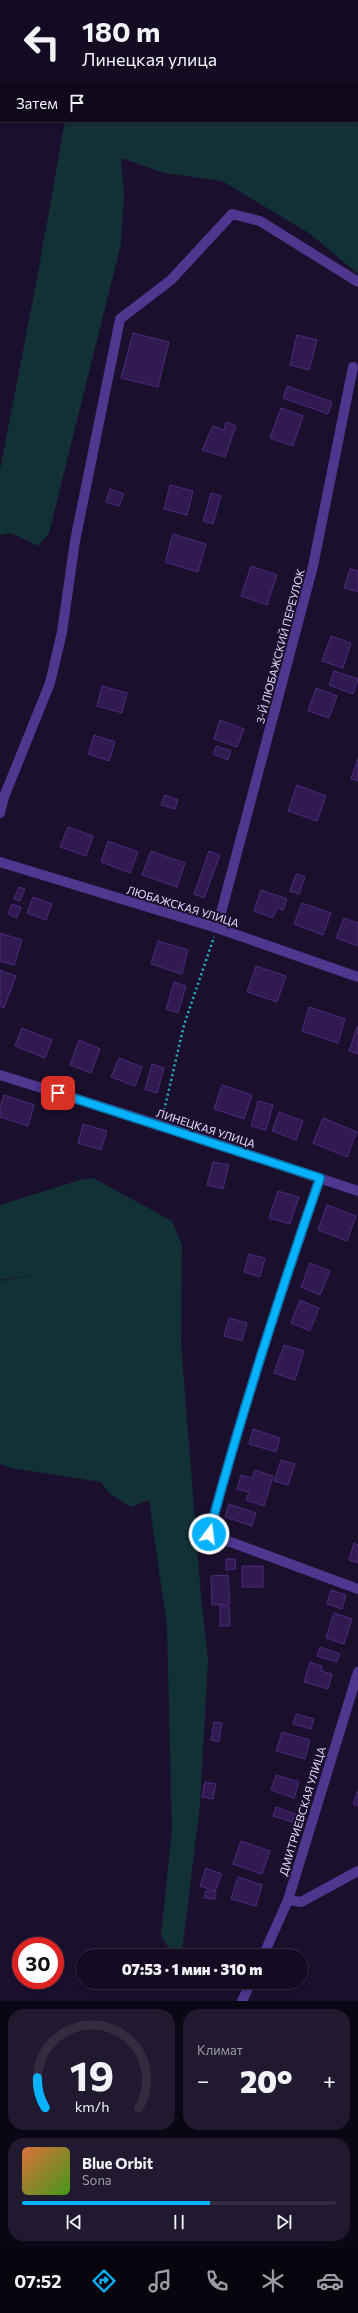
<!DOCTYPE html>
<html lang="ru">
<meta charset="utf-8">
<style>
:root{--surface:#140b22;--page:#21192f;--text:#f1f3f6;--muted:#9d9ba5;--line:#332b40;--accent:#07b3ff}
body{margin:0;font-family:Commissioner,sans-serif;background:var(--page);color:var(--text);height:100vh;display:flex;flex-direction:column;font-size:15px;white-space:nowrap}
*{box-sizing:border-box;margin:0}
p{font-size:13px;color:var(--muted)}
.icon{flex:none;width:22px;height:22px;fill:none;stroke:currentColor;stroke-width:2;stroke-linecap:round;stroke-linejoin:round}
.map{position:relative;height:2001px;overflow:hidden}
.drawer{display:flex;flex-direction:column;gap:8px;padding:8px;background:#0b0613;flex:1}
.drawer>*{flex:none}
.banner{position:absolute;left:0px;top:0px;width:358px;height:122px;box-shadow:0 2px 6px #0003,0 0 0 1px var(--line);background:#140b22;color:var(--text);overflow:hidden}
.speed{position:absolute;left:12px;top:1937px;display:flex;gap:8px;font-size:20px;font-weight:700;text-align:center}
.speed>*{display:grid;place-content:center;width:52px;height:52px;border-radius:50%;background:var(--surface);box-shadow:0 2px 6px #0003,0 0 0 1px var(--line);line-height:1}
.speed .limit{border:6px solid #d22;background:#fff;color:#111}
.pin{position:absolute;display:grid;place-items:center;width:34px;height:34px;color:#fff;margin:-17px;border-radius:8px;box-shadow:0 2px 6px #0006}
.me{position:absolute;width:44px;margin:-22px;rotate:15deg;stroke-linejoin:round;filter:drop-shadow(0 0 3px #0008)}
.turn{display:flex;align-items:center;gap:14px;height:84px;padding:0 16px;font-size:18px}
.turn .icon{width:52px;height:52px;stroke-width:2.5}
.turn b{display:block;font-size:28px;line-height:34px}
.then{display:flex;align-items:center;height:38px;padding:0 16px;background:#0003;gap:8px;font-size:15px}
.big{font-size:30px;font-weight:800;line-height:1.1}
.drawer .widget{flex:1;display:flex;flex-direction:column;justify-content:center;gap:6px;min-width:0;padding:0 14px;border-radius:16px;background:var(--page)}
.drawer .dial{align-items:center;gap:0}
.dial svg{height:104px;overflow:visible;fill:none;stroke:var(--line);stroke-width:7;stroke-linecap:round;text-anchor:middle}
.dial text{fill:var(--text);stroke:none}
.song{display:flex;align-items:center;gap:12px}
.cover{width:48px;height:48px;border-radius:6px;background:linear-gradient(135deg,hsl(20 70% 55%),hsl(100 70% 35%))}
.played{height:4px;border-radius:2px;background:linear-gradient(90deg,var(--accent) 60%,var(--line) 60%)}
.keys{display:flex;justify-content:space-around;direction:ltr}
.heat{display:flex;justify-content:space-between;align-items:center;font-size:22px;direction:ltr}
.drawer .tiles{flex:1;display:grid;gap:8px;grid-template-columns:1fr 1fr}
.widget:last-child{grid-column:span 2}
.trip{position:absolute;left:76px;top:1949px;width:232px;height:40px;border-radius:20px;background:var(--surface);box-shadow:0 2px 6px #0003,0 0 0 1px var(--line);font-weight:800;line-height:40px;text-align:center}
.dock{display:flex;height:64px;justify-content:space-around;align-items:center;background:#08040e;color:var(--muted)}
.dock .icon{width:28px;height:28px}
.dock .current{color:var(--accent)}
.dock b{font-size:18px;color:var(--text)}
.map>svg:first-child{display:block}
</style>
<div class="map">
<svg width="358" height="2001" viewBox="0 0 358 2001">
<rect width="100%" height="100%" fill="#1a0f2d"/>
<path fill="#123137" d="M158,0H358V274L309,233L222,181L164,173L121,158L124,195L121,244L49,533L38,546L11,533L0,535V470L38,273L65,121H357V1Z
M93,1178L172,1221L182,1245L181,1343L201,1596L208,1659L200,1805L182,1952L173,1955L161,1936L172,1829L167,1627L149,1500L131,1507L110,1494L101,1482L11,1468L0,1464V1281L41,1274L0,1280V1205L80,1180Z"/>
<path fill="#301a4f" stroke="#4c2a7d" d="M133,333L169,342L158,387L121,378Z
M297,335L317,340L309,370L290,365Z
M287,386L332,402L328,414L283,398Z
M281,408L303,416L293,446L270,438Z
M226,422L236,426L225,457L202,450L213,426L224,430Z
M170,485L193,491L187,515L164,509Z
M110,489L124,494L119,506L106,502Z
M211,493L221,496L213,524L203,521Z
M173,534L206,544L198,572L165,562Z
M251,566L277,575L267,605L241,596Z
M350,569L358,571V592L344,588Z
M331,636L351,643L343,668L322,661Z
M334,671L358,679L353,694L329,685Z
M102,686L127,693L122,713L97,706Z
M316,688L337,696L329,718L308,711Z
M220,720L244,729L237,747L214,739Z
M94,735L115,742L109,761L88,754Z
M216,746L231,751L228,760L213,754Z
M358,758V781L351,779Z
M297,785L326,796L317,821L288,811Z
M165,795L178,800L175,809L161,805Z
M68,827L93,836L86,856L60,847Z
M108,841L138,852L130,873L101,862Z
M151,851L185,863L177,887L142,875Z
M209,851L220,855L204,898L194,894Z
M296,874L305,877L299,894L290,891Z
M19,887L25,889L20,901L14,899Z
M261,890L287,899L283,910L277,908L273,918L254,911Z
M33,897L52,904L46,920L27,913Z
M302,903L331,913L323,935L294,924Z
M12,904L21,907L17,918L8,914Z
M344,918L358,923V946L336,938Z
M0,933L22,940L14,965L0,961Z
M158,941L188,950L182,974L151,964Z
M256,966L286,976L277,1002L247,992Z
M0,970L16,976L4,1008L0,1006Z
M174,982L186,986L178,1013L166,1009Z
M309,1007L345,1019L338,1043L302,1031Z
M357,1027H358V1054L349,1051Z
M22,1028L52,1040L45,1058L15,1046Z
M79,1040L100,1049L91,1073L70,1065Z
M119,1058L142,1067L135,1086L111,1077Z
M152,1064L164,1068L157,1093L145,1089Z
M222,1085L252,1095L244,1119L214,1109Z
M4,1095L34,1105L28,1126L0,1117V1107Z
M258,1101L273,1105L266,1130L251,1126Z
M279,1112L303,1121L296,1140L272,1131Z
M323,1118L357,1132L347,1157L313,1143Z
M83,1124L107,1131L101,1150L78,1143Z
M213,1162L229,1165L223,1189L207,1185Z
M278,1191L299,1197L290,1224L269,1218Z
M327,1205L356,1216L347,1241L318,1230Z
M249,1254L265,1258L260,1277L244,1272Z
M310,1263L330,1271L320,1295L301,1287Z
M300,1300L319,1308L310,1331L291,1323Z
M229,1318L247,1323L242,1341L224,1336Z
M284,1345L304,1351L295,1380L274,1373Z
M253,1429L280,1438L276,1452L249,1444Z
M281,1460L295,1464L288,1485L274,1481Z
M255,1470L273,1476L264,1506L246,1500L249,1492L237,1489L241,1475L252,1478Z
M229,1504L256,1513L252,1526L225,1517Z
M354,1543L358,1545V1563L349,1560Z
M226,1559H235L236,1569L226,1570Z
M242,1566H263V1587H242Z
M228,1575L230,1604L212,1605L211,1576Z
M331,1590L346,1595L342,1609L327,1604Z
M220,1606H229L230,1626H220Z
M334,1613L352,1619L344,1644L326,1638Z
M320,1647L340,1654L337,1662L317,1656Z
M310,1662L322,1666L321,1671L332,1674L328,1689L304,1682Z
M296,1714L314,1719L311,1729L293,1724Z
M214,1722L222,1723L219,1742L211,1740Z
M282,1732L310,1740L305,1759L276,1751Z
M276,1775L299,1782L294,1798L271,1790Z
M205,1782L216,1784L213,1799L202,1797Z
M358,1790V1806L353,1804Z
M276,1807L295,1814L292,1822L273,1816Z
M241,1841L270,1851L262,1874L233,1864Z
M206,1868L222,1874L215,1891L200,1886Z
M238,1877L262,1885L256,1906L231,1899Z
M206,1891L216,1892L215,1899L204,1898Z"/>
<g fill="none" stroke-linecap="round" stroke-linejoin="round">
<path stroke="#27afc6" stroke-width="2.5" stroke-dasharray="2 3" stroke-linecap="butt" d="M163,1115L184,1025L214,937"/>
<path stroke="#4d378f" stroke-width="10" d="M0,813L4,797L50,683L62,632L75,541L120,319L171,280L232,214L260,221L358,282
M0,862L217,928L358,977
M217,928L313,566L353,367
M0,1075L160,1125L358,1191
M320,1178C279,1296 241,1414 209,1534L358,1589
M288,1900L301,1902L358,1871
M263,1956L288,1900L358,1672
M242,2001L251,1982"/>
</g>
<g fill="none" stroke-linecap="round" stroke-linejoin="round">
<g stroke="#0574a6" stroke-width="10">
<path id="route" d="M58,1093L320,1178C279,1296 241,1414 209,1534"/>
</g>
<use href="#route" stroke="#07b3ff" stroke-width="7"/>
</g>
<g text-anchor="middle" dominant-baseline="central" stroke-width="4" stroke-linejoin="round" paint-order="stroke">
<g font-size="11" fill="#e6dbff" stroke="#1a0f2d">
<text transform="translate(280 646) rotate(-75)">3-Й ЛЮБАЖСКИЙ ПЕРЕУЛОК</text>
<text transform="translate(183 906) rotate(17)">ЛЮБАЖСКАЯ УЛИЦА</text>
<text transform="translate(206 1128) rotate(18)">ЛИНЕЦКАЯ УЛИЦА</text>
<text transform="translate(302 1811) rotate(-73)">ДМИТРИЕВСКАЯ УЛИЦА</text>
</g>
</g>
</svg>
<div class="speed"><div class="limit">30</div></div>
<div class="pin" style="left:58px;top:1093px;background:#d93025"><svg class="icon" aria-label="arrive" viewBox="0 0 24 24"><path d="M6 21V4h12l-3 4 3 4H6"/></svg></div>
<svg class="me" style="left:209px;top:1534px" viewBox="-20 -20 40 40"><circle r="17" fill="#07b3ff" stroke="#fff" stroke-width="3"/><path d="M0-11L8 9 0 5-8 9z" fill="#fff"/></svg>
<div class="trip">07:53 · 1 мин · 310 m</div>
<div class="banner">
<div class="turn"><svg class="icon" aria-label="left" viewBox="0 0 24 24"><path d="M17 20v-9H6M10 6l-5 5 5 5"/></svg><div><b>180 m</b>Линецкая улица</div></div>
<div class="then">Затем<svg class="icon" aria-label="arrive" viewBox="0 0 24 24"><path d="M6 21V4h12l-3 4 3 4H6"/></svg></div>
</div>
</div>
<section class="drawer">
<div class="tiles">
<div class="widget dial"><svg viewBox="0 0 100 80">
<path d="M14 69A42 42 0 1 1 86 69"/>
<path d="M14 69A42 42 0 0 1 8 46" stroke="#07b3ff"/>
<text x="50" y="56" font-size="32" font-weight="700">19</text>
<text x="50" y="72" font-size="11">km/h</text>
</svg></div>
<div class="widget"><p>Климат</p>
<div class="heat"><a>−</a><b class="big">20°</b><a>+</a></div>
</div>
<div class="widget">
<div class="song"><i class="cover"></i><div><b>Blue Orbit</b><p>Sona</p></div></div>
<div class="played"></div>
<div class="keys"><svg class="icon" aria-label="previous" viewBox="0 0 24 24"><path d="M18 5L8 12l10 7zM5 5v14"/></svg><svg class="icon" aria-label="pause" viewBox="0 0 24 24"><path d="M8 5v14M16 5v14"/></svg><svg class="icon" aria-label="next" viewBox="0 0 24 24"><path d="M6 5l10 7-10 7zM19 5v14"/></svg></div>
</div>
</div>
</section>
<nav class="dock">
<b>07:52</b>
<svg class="icon current" aria-label="directions" viewBox="0 0 24 24"><path d="M12 3l9 9-9 9-9-9zM9 14v-3h6M13 9l2 2-2 2"/></svg>
<svg class="icon" aria-label="music" viewBox="0 0 24 24"><path d="M9 18V5l10-2v13"/><circle cx="6" cy="18" r="3"/><circle cx="16" cy="16" r="3"/></svg>
<svg class="icon" aria-label="phone" viewBox="0 0 24 24"><path d="M5 4h4l2 5-3 2q2 4 5 5l2-3 5 2v4C11 20 4 13 5 4z"/></svg>
<svg class="icon" aria-label="climate" viewBox="0 0 24 24"><path d="M12 3v18M4 7l16 10M4 17L20 7"/></svg>
<svg class="icon" aria-label="car" viewBox="0 0 24 24"><path d="M5 17H2v-5l4-1 3-4h7l3 4 3 1v5h-3M9 17h6M6 11h13"/><circle cx="7" cy="17" r="2"/><circle cx="17" cy="17" r="2"/></svg>
</nav>
